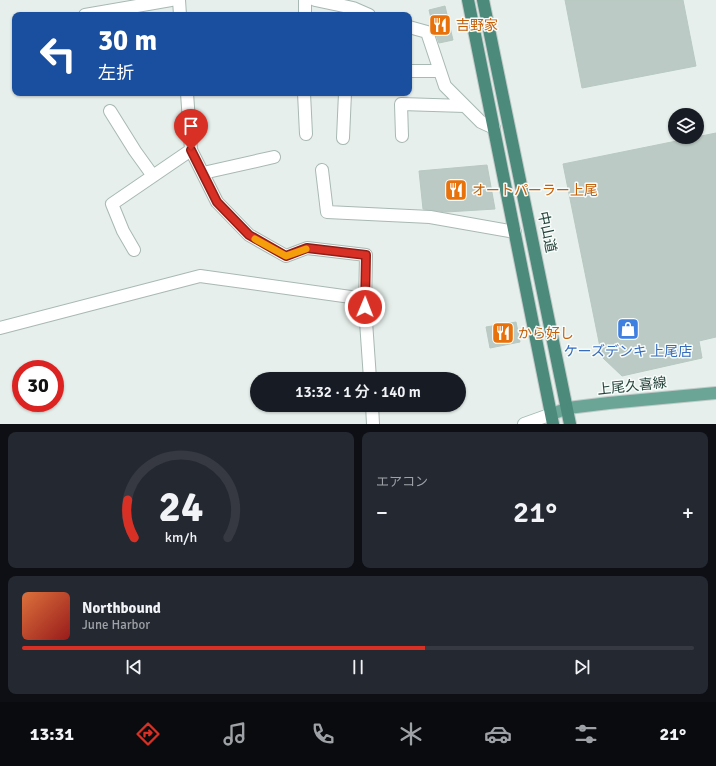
<!DOCTYPE html>
<html lang="ja">
<meta charset="utf-8">
<style>
:root{--surface:#171b24;--page:#242831;--text:#f1f3f6;--muted:#9ea1a6;--line:#363941;--accent:#d93025}
body{margin:0;font-family:Signika,"Noto Sans JP",sans-serif;background:var(--page);color:var(--text);height:100vh;display:flex;flex-direction:column;font-size:15px;white-space:nowrap}
*{box-sizing:border-box;margin:0}
p{font-size:13px;color:var(--muted)}
.icon{flex:none;width:22px;height:22px;fill:none;stroke:currentColor;stroke-width:2;stroke-linecap:round;stroke-linejoin:round}
.map{position:relative;height:424px;overflow:hidden}
.panel{display:flex;flex-direction:column;gap:8px;padding:8px;background:#0d0f14;flex:1}
.panel>*{flex:none}
.guide{position:absolute;left:12px;top:12px;width:400px;height:84px;border-radius:8px;box-shadow:0 1px 3px #0004;background:#1a4fa0;color:#fff;overflow:hidden}
.fabs{position:absolute;left:668px;top:108px;display:grid;gap:8px}
.fabs a{display:grid;place-items:center;width:36px;height:36px;border-radius:50%;background:var(--surface);box-shadow:0 1px 3px #0004;font-size:20px}
.speed{position:absolute;left:12px;top:360px;display:flex;gap:8px;font-size:20px;font-weight:700;text-align:center}
.speed>*{display:grid;place-content:center;width:52px;height:52px;border-radius:50%;background:var(--surface);box-shadow:0 1px 3px #0004;line-height:1}
.speed .limit{border:6px solid #d22;background:#fff;color:#111}
.pin{position:absolute;display:grid;place-items:center;width:34px;height:34px;color:#fff;margin:-41px -17px;border-radius:50% 50% 50% 0;rotate:-45deg;box-shadow:0 0 4px #0007}
.pin .icon{rotate:45deg}
.me{position:absolute;width:44px;margin:-22px;rotate:1deg;stroke-linejoin:round;filter:drop-shadow(0 0 3px #0008)}
.turn{display:flex;align-items:center;gap:14px;height:84px;padding:0 20px;font-size:18px}
.turn .icon{width:52px;height:52px;stroke-width:2.5}
.turn b{display:block;font-size:28px;line-height:34px}
.big{font-size:30px;font-weight:600;line-height:1.1}
.panel .widget{flex:1;display:flex;flex-direction:column;justify-content:center;gap:6px;min-width:0;padding:0 14px;border-radius:8px;background:var(--page)}
.panel .dial{align-items:center;gap:0}
.dial svg{height:104px;overflow:visible;fill:none;stroke:var(--line);stroke-width:7;stroke-linecap:round;text-anchor:middle}
.dial text{fill:var(--text);stroke:none}
.song{display:flex;align-items:center;gap:12px}
.cover{width:48px;height:48px;border-radius:6px;background:linear-gradient(135deg,hsl(20 70% 55%),hsl(0 70% 35%))}
.played{height:4px;border-radius:2px;background:linear-gradient(90deg,var(--accent) 60%,var(--line) 60%)}
.keys{display:flex;justify-content:space-around;direction:ltr}
.heat{display:flex;justify-content:space-between;align-items:center;font-size:22px;direction:ltr}
.panel .tiles{flex:1;display:grid;gap:8px;grid-template-columns:1fr 1fr}
.widget:last-child{grid-column:span 2}
.trip{position:absolute;left:250px;top:372px;width:216px;height:40px;border-radius:20px;background:var(--surface);box-shadow:0 1px 3px #0004;font-weight:600;line-height:40px;text-align:center}
.tab-bar{display:flex;height:64px;justify-content:space-around;align-items:center;background:#090b0e;color:var(--muted)}
.tab-bar .icon{width:28px;height:28px}
.tab-bar .current{color:var(--accent)}
.tab-bar b{font-size:18px;color:var(--text)}
.map>svg:first-child{display:block}
</style>
<div class="map">
<svg width="716" height="424" viewBox="0 0 716 424">
<rect width="100%" height="100%" fill="#e6efeb"/>
<path fill="#bbcac4" stroke="#b8c9c2" d="M565,0H683L696,66L582,88Z
M445,6L453,40L439,43L433,27L429,10Z
M716,133V337L699,341L702,358L622,376L602,357L563,164Z
M487,165L495,209L446,212L423,209L419,171Z
M516,322L520,342L490,348L486,327Z"/>
<g fill="none" stroke-linecap="round" stroke-linejoin="round">
<g stroke="#a8b8b2" stroke-width="14">
<path id="minor" d="M179,0L180,15
M315,0L353,8L369,15
M85,15L171,0
M305,15V0
M409,27L427,32L445,86L481,122L494,128
M409,71H440
M187,93L191,150L217,202L249,235L286,256L307,248L366,255L365,307L370,379
M304,93L306,134
M110,111L135,151L153,176
M402,136L401,104L465,106
M343,138L345,93
M322,170L327,212L430,217L515,232
M203,173L274,157
M134,250L123,231L112,204L191,150
M0,328L200,276L365,299
M372,405L373,424"/>
</g>
<g stroke="#a4bbb3" stroke-width="14">
<path id="secondary" d="M524,424L552,414"/>
</g>
<g stroke="#c2cac8" stroke-width="14">
<path id="primary" d="M552,414L568,408L609,403L716,393"/>
</g>
<g stroke="#c2cac8" stroke-width="14">
<path id="trunk" d="M468,0L553,424
M483,0L570,424"/>
</g>
<use href="#minor" stroke="#fff" stroke-width="12"/>
<use href="#secondary" stroke="#fff" stroke-width="12"/>
<use href="#primary" stroke="#6aa596" stroke-width="12"/>
<use href="#trunk" stroke="#4c8a7c" stroke-width="12"/>
</g>
<g fill="none" stroke-linecap="round" stroke-linejoin="round">
<g stroke="#8d1f18" stroke-width="10">
<path id="route" d="M191,150L217,202L249,235L286,256L307,248L366,255L365,307"/>
</g>
<use href="#route" stroke="#d93025" stroke-width="7"/>
<path stroke="#f59e0b" stroke-width="7" d="M255,239L286,256L306,249"/>
</g>
<defs>
<g id="restaurant-square" transform="scale(1.15)"><rect x="-9" y="-9" width="18" height="18" rx="4" fill="#e8710a" stroke="#f7fbf9"/><path d="M-5-6h1v4h1v-4h1v4h1v-4h1v5L-1.5 .5V6h-2V.5L-5-1ZM5-6V6H3V1.5H1.5Q1.5-4 5-6Z" fill="#fff"/></g>
<g id="shop-square" transform="scale(1.15)"><rect x="-9" y="-9" width="18" height="18" rx="4" fill="#3f7fe0" stroke="#f7fbf9"/><path d="M-5-2.5h2.3a2.7 3.5 0 0 1 5.4 0H5L5.5 6h-11ZM-1.5-2.5h3a1.5 2.3 0 0 0-3 0Z" fill="#fff"/></g>
</defs>
<g fill-rule="evenodd">
<use href="#restaurant-square" x="440" y="25"/>
<use href="#restaurant-square" x="456" y="190"/>
<use href="#shop-square" x="628" y="329"/>
<use href="#restaurant-square" x="503" y="333"/>
</g>
<g text-anchor="middle" dominant-baseline="central" stroke-width="3" stroke-linejoin="round" paint-order="stroke">
<g font-size="14" fill="#c56008" stroke="#f7fbf9" text-anchor="start">
<text x="456" y="25">吉野家</text>
<text x="472" y="190">オートパーラー上尾</text>
<text x="518" y="333">から好し</text>
</g>
<g font-size="14" fill="#24423a" stroke="#f7fbf9">
<text transform="translate(547 232) rotate(78)">中山道</text>
<text transform="translate(632 386) rotate(-6)">上尾久喜線</text>
</g>
<g font-size="14" fill="#366cbe" stroke="#f7fbf9">
<text x="628" y="351">ケーズデンキ 上尾店</text>
</g>
</g>
</svg>
<div class="fabs">
<a><svg class="icon" aria-label="layers" viewBox="0 0 24 24"><path d="M12 4l9 5-9 5-9-5zM3 14l9 5 9-5"/></svg></a>
</div>
<div class="speed"><div class="limit">30</div></div>
<div class="pin" style="left:191px;top:150px;background:#d93025"><svg class="icon" aria-label="arrive" viewBox="0 0 24 24"><path d="M6 21V4h12l-3 4 3 4H6"/></svg></div>
<svg class="me" style="left:365px;top:307px" viewBox="-20 -20 40 40"><circle r="17" fill="#d93025" stroke="#fff" stroke-width="3"/><path d="M0-11L8 9 0 5-8 9z" fill="#fff"/></svg>
<div class="trip">13:32 · 1 分 · 140 m</div>
<div class="guide">
<div class="turn"><svg class="icon" aria-label="left" viewBox="0 0 24 24"><path d="M17 20v-9H6M10 6l-5 5 5 5"/></svg><div><b>30 m</b>左折</div></div>
</div>
</div>
<section class="panel">
<div class="tiles">
<div class="widget dial"><svg viewBox="0 0 100 80">
<path d="M14 69A42 42 0 1 1 86 69"/>
<path d="M14 69A42 42 0 0 1 9 40" stroke="#d93025"/>
<text x="50" y="56" font-size="32" font-weight="700">24</text>
<text x="50" y="72" font-size="11">km/h</text>
</svg></div>
<div class="widget"><p>エアコン</p>
<div class="heat"><a>−</a><b class="big">21°</b><a>+</a></div>
</div>
<div class="widget">
<div class="song"><i class="cover"></i><div><b>Northbound</b><p>June Harbor</p></div></div>
<div class="played"></div>
<div class="keys"><svg class="icon" aria-label="previous" viewBox="0 0 24 24"><path d="M18 5L8 12l10 7zM5 5v14"/></svg><svg class="icon" aria-label="pause" viewBox="0 0 24 24"><path d="M8 5v14M16 5v14"/></svg><svg class="icon" aria-label="next" viewBox="0 0 24 24"><path d="M6 5l10 7-10 7zM19 5v14"/></svg></div>
</div>
</div>
</section>
<nav class="tab-bar">
<b>13:31</b>
<svg class="icon current" aria-label="directions" viewBox="0 0 24 24"><path d="M12 3l9 9-9 9-9-9zM9 14v-3h6M13 9l2 2-2 2"/></svg>
<svg class="icon" aria-label="music" viewBox="0 0 24 24"><path d="M9 18V5l10-2v13"/><circle cx="6" cy="18" r="3"/><circle cx="16" cy="16" r="3"/></svg>
<svg class="icon" aria-label="phone" viewBox="0 0 24 24"><path d="M5 4h4l2 5-3 2q2 4 5 5l2-3 5 2v4C11 20 4 13 5 4z"/></svg>
<svg class="icon" aria-label="climate" viewBox="0 0 24 24"><path d="M12 3v18M4 7l16 10M4 17L20 7"/></svg>
<svg class="icon" aria-label="car" viewBox="0 0 24 24"><path d="M5 17H2v-5l4-1 3-4h7l3 4 3 1v5h-3M9 17h6M6 11h13"/><circle cx="7" cy="17" r="2"/><circle cx="17" cy="17" r="2"/></svg>
<svg class="icon" aria-label="filters" viewBox="0 0 24 24"><path d="M4 7h16M4 17h16"/><circle cx="9" cy="7" r="2"/><circle cx="15" cy="17" r="2"/></svg>
<b>21°</b>
</nav>
